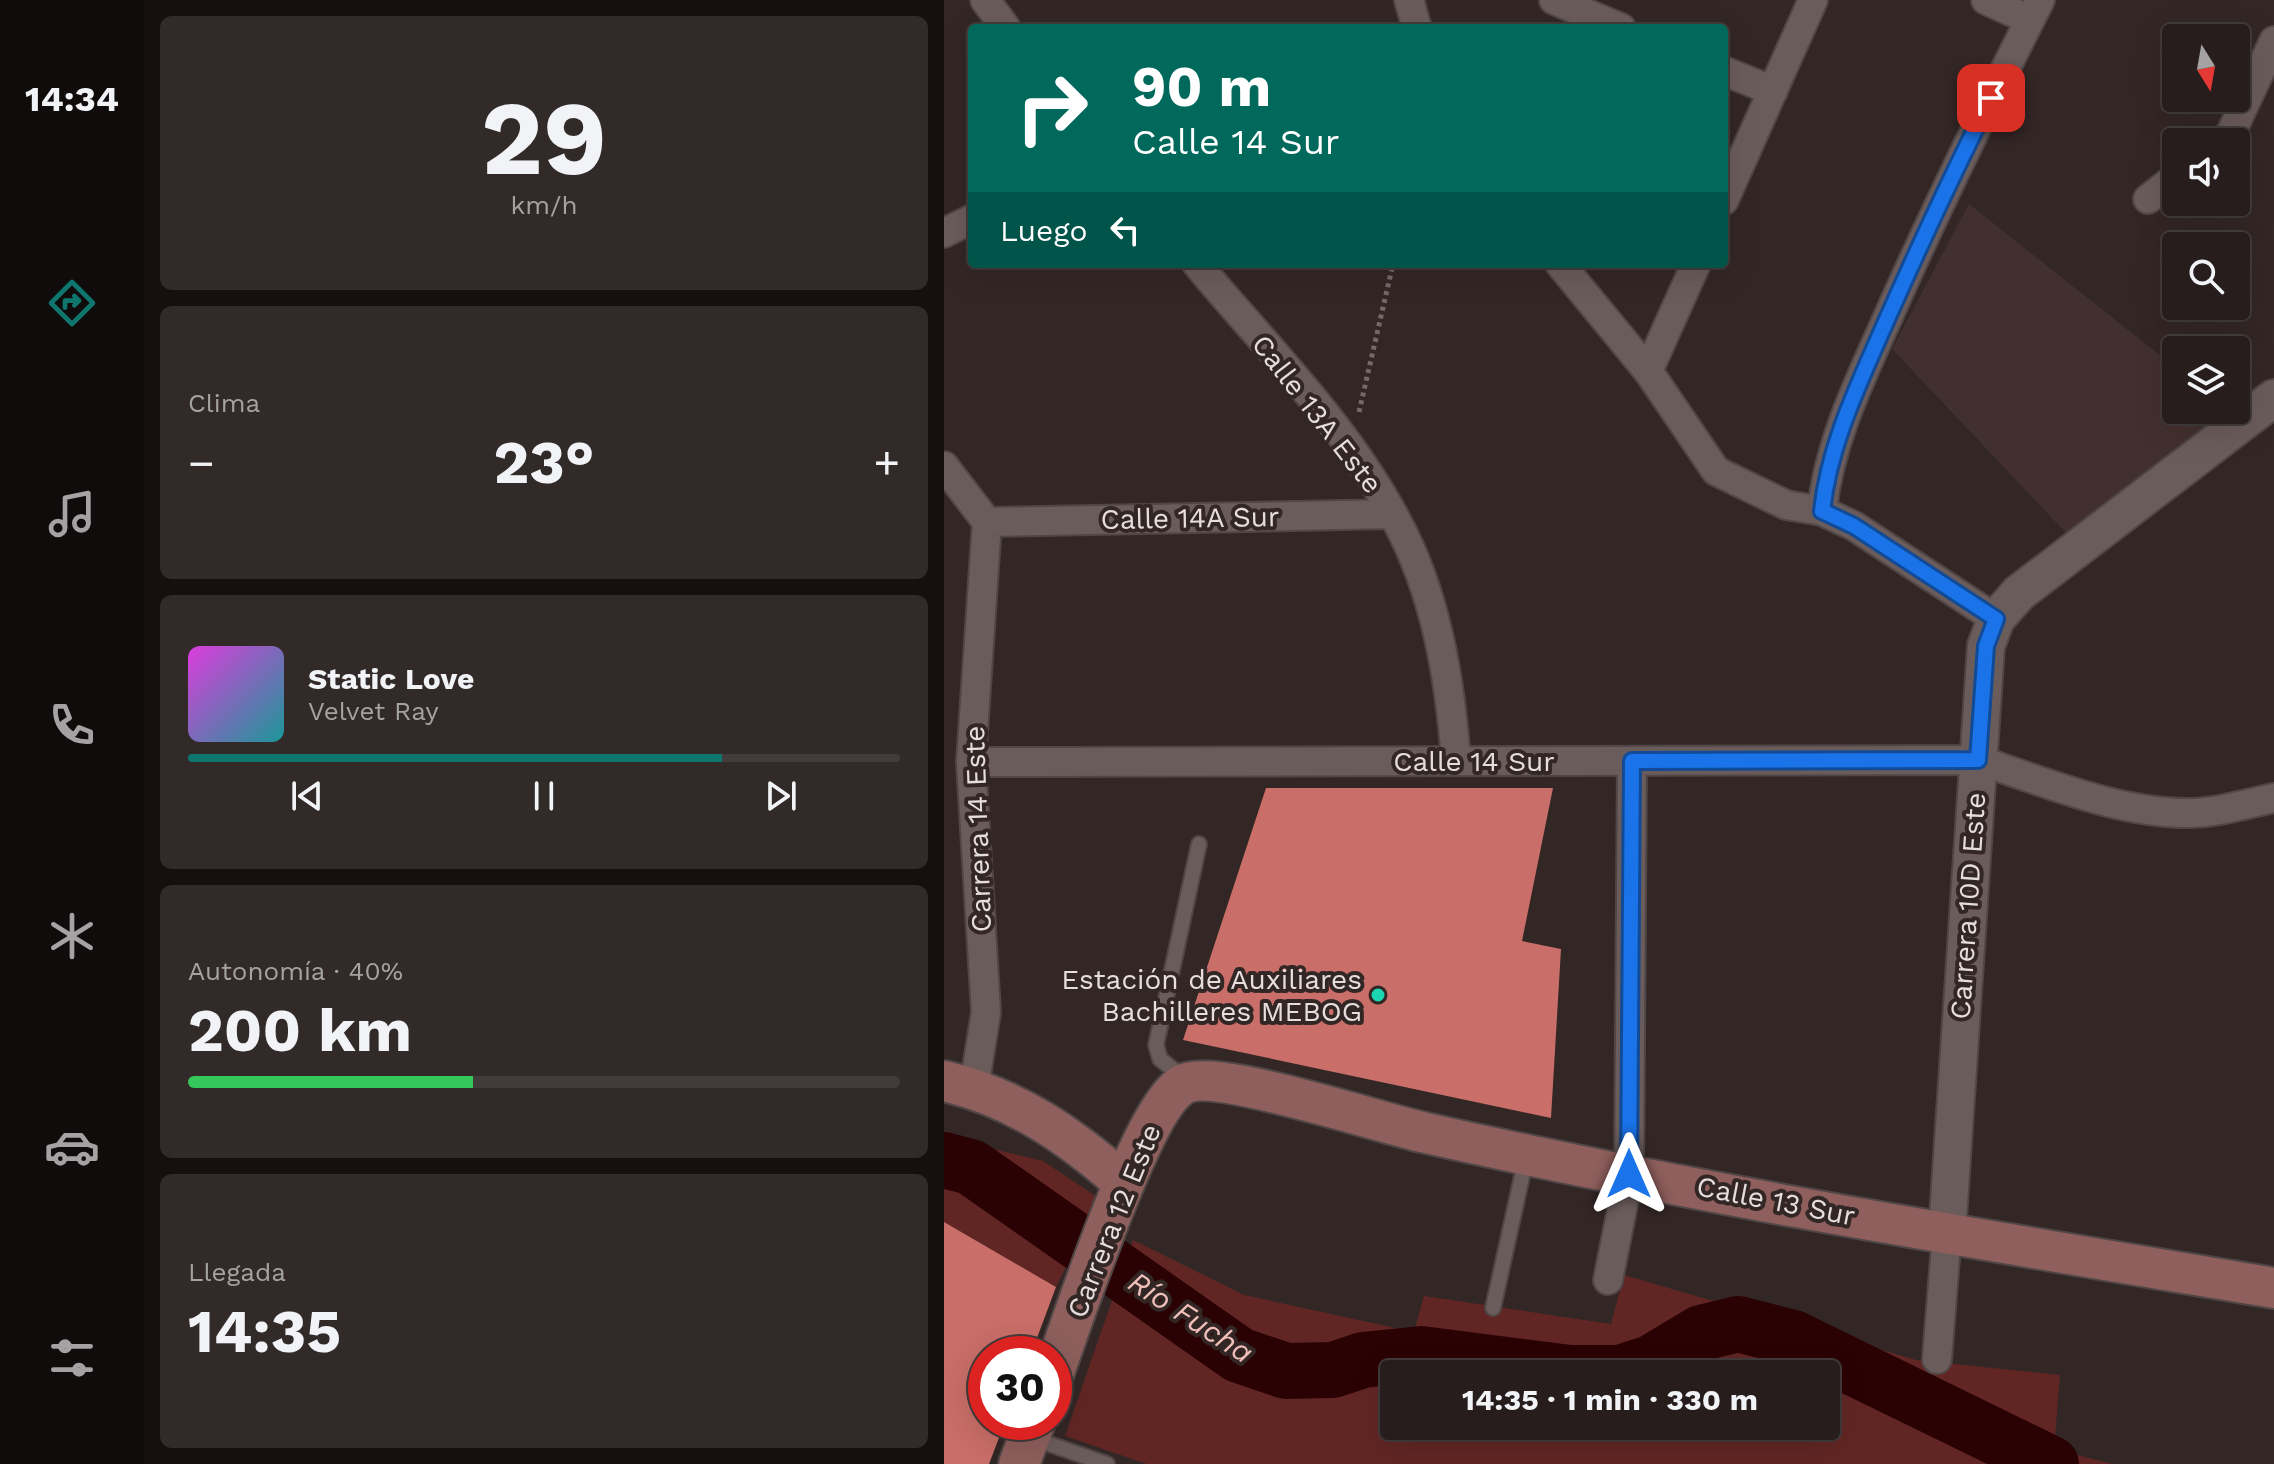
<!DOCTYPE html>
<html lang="es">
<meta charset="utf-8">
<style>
:root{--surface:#261d1c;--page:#322a29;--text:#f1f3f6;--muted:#a4a2a3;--line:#423b3b;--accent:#0f766e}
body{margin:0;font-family:"Work Sans",sans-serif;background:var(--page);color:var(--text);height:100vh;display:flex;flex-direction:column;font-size:30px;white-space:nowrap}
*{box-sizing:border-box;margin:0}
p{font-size:26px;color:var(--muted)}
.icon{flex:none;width:44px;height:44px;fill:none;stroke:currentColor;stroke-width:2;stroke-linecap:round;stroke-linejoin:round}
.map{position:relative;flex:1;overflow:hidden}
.side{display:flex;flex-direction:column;gap:16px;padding:16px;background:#15100f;width:800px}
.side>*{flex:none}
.hud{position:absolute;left:24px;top:24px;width:760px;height:244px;border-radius:8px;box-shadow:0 8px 32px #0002,0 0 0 2px var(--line);background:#00695c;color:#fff;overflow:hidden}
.needle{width:52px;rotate:169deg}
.controls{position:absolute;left:1218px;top:24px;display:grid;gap:16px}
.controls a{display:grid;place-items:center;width:88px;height:88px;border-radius:8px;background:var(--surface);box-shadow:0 8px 32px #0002,0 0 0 2px var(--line);font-size:40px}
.speed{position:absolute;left:24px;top:1336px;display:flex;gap:16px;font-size:40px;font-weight:700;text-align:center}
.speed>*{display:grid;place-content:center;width:104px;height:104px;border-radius:50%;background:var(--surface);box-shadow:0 8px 32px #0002,0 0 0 2px var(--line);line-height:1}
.speed .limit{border:12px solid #d22;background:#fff;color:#111}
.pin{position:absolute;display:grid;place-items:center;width:68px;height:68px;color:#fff;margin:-34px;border-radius:16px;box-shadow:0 4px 12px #0006}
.me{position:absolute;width:88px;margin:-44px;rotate:0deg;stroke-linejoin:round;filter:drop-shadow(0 0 6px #0008)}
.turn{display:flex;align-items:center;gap:28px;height:168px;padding:0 32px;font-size:36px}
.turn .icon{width:104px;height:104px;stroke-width:2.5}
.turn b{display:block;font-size:56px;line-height:68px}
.then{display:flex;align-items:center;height:76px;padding:0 32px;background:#0003;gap:16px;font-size:30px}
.big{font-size:60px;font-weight:700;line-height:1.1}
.side .card{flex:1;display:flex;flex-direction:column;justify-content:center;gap:12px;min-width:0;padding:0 28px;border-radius:12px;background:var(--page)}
.side .dial{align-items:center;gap:0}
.dial b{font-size:104px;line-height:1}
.song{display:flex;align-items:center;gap:24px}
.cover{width:96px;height:96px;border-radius:12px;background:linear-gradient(135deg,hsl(300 70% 55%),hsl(180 70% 35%))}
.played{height:8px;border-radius:4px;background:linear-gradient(90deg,var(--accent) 75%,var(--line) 75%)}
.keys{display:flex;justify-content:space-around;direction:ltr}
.heat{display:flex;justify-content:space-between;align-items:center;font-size:44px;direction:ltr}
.charge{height:12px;border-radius:6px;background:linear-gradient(90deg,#34c759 40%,var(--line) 0)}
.trip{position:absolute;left:436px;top:1360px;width:460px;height:80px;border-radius:8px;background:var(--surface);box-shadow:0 8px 32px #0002,0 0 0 2px var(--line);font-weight:700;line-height:80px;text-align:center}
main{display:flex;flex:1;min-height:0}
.dock{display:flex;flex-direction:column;width:144px;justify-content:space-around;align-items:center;background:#0f0c0b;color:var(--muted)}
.dock .icon{width:56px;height:56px}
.dock .selected{color:var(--accent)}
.dock b{font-size:36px;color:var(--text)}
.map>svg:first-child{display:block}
</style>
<main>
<nav class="dock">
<b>14:34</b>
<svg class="icon selected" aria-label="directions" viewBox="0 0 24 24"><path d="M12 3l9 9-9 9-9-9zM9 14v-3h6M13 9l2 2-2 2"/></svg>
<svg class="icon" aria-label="music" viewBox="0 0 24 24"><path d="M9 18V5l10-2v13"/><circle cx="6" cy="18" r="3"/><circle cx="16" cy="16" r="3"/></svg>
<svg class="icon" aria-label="phone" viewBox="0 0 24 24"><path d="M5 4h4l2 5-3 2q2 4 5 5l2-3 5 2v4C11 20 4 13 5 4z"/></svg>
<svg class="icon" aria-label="climate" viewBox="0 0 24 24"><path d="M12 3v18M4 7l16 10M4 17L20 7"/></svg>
<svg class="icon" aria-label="car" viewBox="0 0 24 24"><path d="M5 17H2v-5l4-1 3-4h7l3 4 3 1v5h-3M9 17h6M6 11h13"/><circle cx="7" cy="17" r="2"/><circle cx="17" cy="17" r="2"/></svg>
<svg class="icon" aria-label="filters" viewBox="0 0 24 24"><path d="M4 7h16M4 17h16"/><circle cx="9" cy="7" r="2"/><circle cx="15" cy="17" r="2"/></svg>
</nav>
<section class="side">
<div class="card dial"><b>29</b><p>km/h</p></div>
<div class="card"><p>Clima</p>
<div class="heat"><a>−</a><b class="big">23°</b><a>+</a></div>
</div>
<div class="card">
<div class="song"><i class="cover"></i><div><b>Static Love</b><p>Velvet Ray</p></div></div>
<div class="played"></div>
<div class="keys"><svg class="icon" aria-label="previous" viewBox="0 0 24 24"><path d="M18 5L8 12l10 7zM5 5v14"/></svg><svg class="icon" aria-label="pause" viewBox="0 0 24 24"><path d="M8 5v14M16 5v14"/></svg><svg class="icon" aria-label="next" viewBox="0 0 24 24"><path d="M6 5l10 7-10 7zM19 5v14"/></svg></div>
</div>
<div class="card"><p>Autonomía · 40%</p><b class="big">200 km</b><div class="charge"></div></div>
<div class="card"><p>Llegada</p><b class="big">14:35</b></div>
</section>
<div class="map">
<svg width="1330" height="1464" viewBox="0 0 1330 1464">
<rect width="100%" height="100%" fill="#332726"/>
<path fill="#42302e" d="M1025,204L1232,368V410L1288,413L1123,534L948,349Z"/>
<path fill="#612624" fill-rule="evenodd" d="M0,1137L99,1161L156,1199L112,1287L0,1222Z
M189,1240L300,1295L470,1332L480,1296L667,1324L680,1275L972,1360L1116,1375L1110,1449L1168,1464H203L121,1436ZM450,1374H882V1426H450Z"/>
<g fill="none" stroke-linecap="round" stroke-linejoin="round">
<path stroke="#2b0204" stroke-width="56" d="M0,1160L27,1167L295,1355L342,1371L389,1370L419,1360L477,1354L626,1373H676L707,1363L757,1333L794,1324L849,1338L1107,1464"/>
</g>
<path fill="#c96e68" d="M322,788H609L578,941L617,949L607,1118L239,1040Z
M0,1222L112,1287L87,1354H42V1422H61L45,1464H0Z"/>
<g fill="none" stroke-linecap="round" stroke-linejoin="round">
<g stroke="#4f4645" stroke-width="18">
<path id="service" d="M241,1079L216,1059L212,1045L255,844
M549,1308L582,1158
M88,1438L163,1464"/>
</g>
<g stroke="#4f4645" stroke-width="32">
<path id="minor" d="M41,0L62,28
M465,0L473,28
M610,0L677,28
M1042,0L1086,20
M780,71L829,91
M1277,142L1286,135L1330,41
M1204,199L1232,177
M780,200L869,0
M0,233L28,219
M253,264C321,346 402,425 452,520C492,593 506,679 512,761
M616,264L704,371L772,471L842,505L878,511L910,526L1052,619
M704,371L752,264
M0,466L43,522
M878,511C885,442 916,380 944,317C991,210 1043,105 1096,0
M43,522L449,514
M27,762L1034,760C1101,782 1173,813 1244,813C1272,813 1302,804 1330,798
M30,1088L42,1012L27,762L43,522
M664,1280L685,1174L688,761
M993,1359L1003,1233"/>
</g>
<g stroke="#4f4645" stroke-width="40">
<path id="tertiary" d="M1003,1233L1042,646L1052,619L1075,593L1330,398"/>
</g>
<g stroke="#4f4645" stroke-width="44">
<path id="secondary" d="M0,1081C72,1098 125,1135 180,1183
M110,1372C130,1317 197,1110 238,1085C268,1066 438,1124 482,1133C762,1196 1047,1241 1330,1288
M75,1464L91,1422"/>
</g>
<path stroke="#746968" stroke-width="5" stroke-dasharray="4 4" stroke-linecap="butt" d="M415,412L449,264"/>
<use href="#service" stroke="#6a5c5b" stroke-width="14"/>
<use href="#minor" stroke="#6a5c5b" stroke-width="28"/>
<use href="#tertiary" stroke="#6a5c5b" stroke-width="36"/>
<use href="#secondary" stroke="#8e5f5c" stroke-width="40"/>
</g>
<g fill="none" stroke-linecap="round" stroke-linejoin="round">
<g stroke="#114b97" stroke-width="20">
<path id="route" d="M685,1174L688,761L1034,760L1042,646L1052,619L910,526L878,511C885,445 914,386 940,326C974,249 1009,173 1047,98"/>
</g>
<use href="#route" stroke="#1a73e8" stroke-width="14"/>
</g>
<circle fill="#1bd5b1" stroke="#332726" stroke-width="3" cx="434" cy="995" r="8"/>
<g text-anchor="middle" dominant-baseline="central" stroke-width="8" stroke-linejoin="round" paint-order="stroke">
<g font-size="28" fill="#e6dedd" stroke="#332726">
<text transform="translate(373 414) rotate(52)">Calle 13A Este</text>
<text transform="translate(246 518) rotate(-1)">Calle 14A Sur</text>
<text x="530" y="761">Calle 14 Sur</text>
<text transform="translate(34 829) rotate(-92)">Carrera 14 Este</text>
<text transform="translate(1024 906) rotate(-86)">Carrera 10D Este</text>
<text transform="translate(832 1201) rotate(11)">Calle 13 Sur</text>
<text transform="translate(170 1221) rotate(-68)">Carrera 12 Este</text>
</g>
<g font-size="28" fill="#e6dedd" stroke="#332726" text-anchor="end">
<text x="418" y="979">Estación de Auxiliares<tspan x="418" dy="32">Bachilleres MEBOG</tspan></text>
</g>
<g font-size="30" font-style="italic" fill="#f1bfba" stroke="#332726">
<text transform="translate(247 1317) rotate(33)">Río Fucha</text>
</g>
</g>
</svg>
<div class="controls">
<a><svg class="needle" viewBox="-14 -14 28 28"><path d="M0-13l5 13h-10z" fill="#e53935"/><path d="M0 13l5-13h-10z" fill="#a4a2a3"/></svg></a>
<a><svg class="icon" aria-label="sound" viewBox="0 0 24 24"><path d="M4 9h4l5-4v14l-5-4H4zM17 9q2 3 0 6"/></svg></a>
<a><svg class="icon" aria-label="search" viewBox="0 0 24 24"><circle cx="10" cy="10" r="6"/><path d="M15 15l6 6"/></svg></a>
<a><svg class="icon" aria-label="layers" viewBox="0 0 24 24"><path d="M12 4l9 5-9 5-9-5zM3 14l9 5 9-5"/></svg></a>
</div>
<div class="speed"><div class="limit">30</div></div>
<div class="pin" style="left:1047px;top:98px;background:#d93025"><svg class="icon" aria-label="arrive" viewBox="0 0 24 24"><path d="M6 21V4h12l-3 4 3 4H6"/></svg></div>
<svg class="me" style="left:685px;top:1174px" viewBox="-20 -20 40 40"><path d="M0-17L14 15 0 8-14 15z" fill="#1a73e8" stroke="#fff" stroke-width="4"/></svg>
<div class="trip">14:35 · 1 min · 330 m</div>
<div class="hud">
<div class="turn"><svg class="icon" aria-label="right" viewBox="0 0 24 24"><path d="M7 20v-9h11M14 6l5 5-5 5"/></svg><div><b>90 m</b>Calle 14 Sur</div></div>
<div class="then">Luego<svg class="icon" aria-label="left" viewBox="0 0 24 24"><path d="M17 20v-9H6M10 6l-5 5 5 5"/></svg></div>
</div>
</div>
</main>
